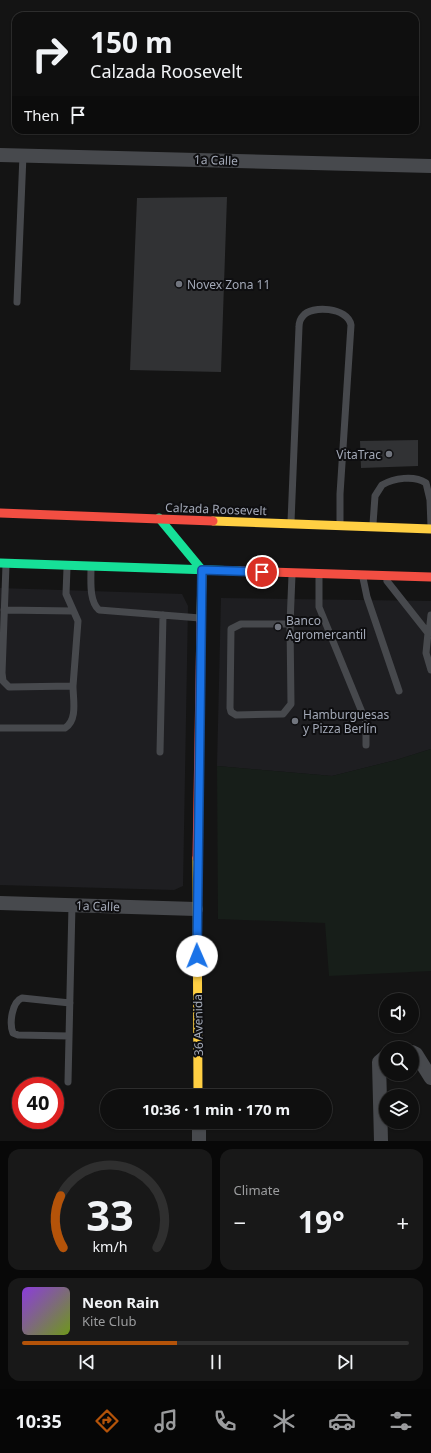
<!DOCTYPE html>
<meta charset="utf-8">
<style>
:root{--surface:#0f0f0f;--page:#181818;--text:#f1f3f6;--muted:#9b9c9e;--line:#2f2f2f;--accent:#b45309}
body{margin:0;font-family:"Noto Sans",sans-serif;background:var(--page);color:var(--text);height:100vh;display:flex;flex-direction:column;font-size:15px;white-space:nowrap}
*{box-sizing:border-box;margin:0}
p{font-size:13px;color:var(--muted)}
.icon{flex:none;width:22px;height:22px;fill:none;stroke:currentColor;stroke-width:2;stroke-linecap:round;stroke-linejoin:round}
.map{position:relative;height:1141px;overflow:hidden}
.drawer{display:flex;flex-direction:column;gap:8px;padding:8px;background:#080808;flex:1}
.drawer>*{flex:none}
.banner{position:absolute;left:12px;top:12px;width:407px;height:122px;border-radius:12px;box-shadow:0 1px 3px #0004,0 0 0 1px var(--line);background:#0f0f0f;color:var(--text);overflow:hidden}
.controls{position:absolute;left:379px;top:993px;display:grid;gap:8px}
.controls a{display:grid;place-items:center;width:40px;height:40px;border-radius:50%;background:var(--surface);box-shadow:0 1px 3px #0004,0 0 0 1px var(--line);font-size:20px}
.speed{position:absolute;left:12px;top:1077px;display:flex;gap:8px;font-size:20px;font-weight:700;text-align:center}
.speed>*{display:grid;place-content:center;width:52px;height:52px;border-radius:50%;background:var(--surface);box-shadow:0 1px 3px #0004,0 0 0 1px var(--line);line-height:1}
.speed .limit{border:6px solid #d22;background:#fff;color:#111}
.pin{position:absolute;display:grid;place-items:center;width:34px;height:34px;color:#fff;margin:-17px;border:2px solid #fff;border-radius:50%;box-shadow:0 1px 4px #0007}
.me{position:absolute;width:44px;margin:-22px;rotate:359deg;stroke-linejoin:round;filter:drop-shadow(0 0 3px #0008)}
.turn{display:flex;align-items:center;gap:14px;height:84px;padding:0 12px;font-size:18px}
.turn .icon{width:52px;height:52px;stroke-width:2.5}
.turn b{display:block;font-size:28px;line-height:34px}
.then{display:flex;align-items:center;height:38px;padding:0 12px;background:#0003;gap:8px;font-size:15px}
.big{font-size:30px;font-weight:700;line-height:1.1}
.drawer .tile{flex:1;display:flex;flex-direction:column;justify-content:center;gap:6px;min-width:0;padding:0 14px;border-radius:12px;background:var(--page)}
.drawer .dial{align-items:center;gap:0}
.dial svg{height:104px;overflow:visible;fill:none;stroke:var(--line);stroke-width:7;stroke-linecap:round;text-anchor:middle}
.dial text{fill:var(--text);stroke:none}
.song{display:flex;align-items:center;gap:12px}
.cover{width:48px;height:48px;border-radius:6px;background:linear-gradient(135deg,hsl(270 70% 55%),hsl(80 70% 35%))}
.played{height:4px;border-radius:2px;background:linear-gradient(90deg,var(--accent) 40%,var(--line) 40%)}
.keys{display:flex;justify-content:space-around;direction:ltr}
.heat{display:flex;justify-content:space-between;align-items:center;font-size:22px;direction:ltr}
.drawer .tiles{flex:1;display:grid;gap:8px;grid-template-columns:1fr 1fr}
.tile:last-child{grid-column:span 2}
.trip{position:absolute;left:100px;top:1089px;width:232px;height:40px;border-radius:20px;background:var(--surface);box-shadow:0 1px 3px #0004,0 0 0 1px var(--line);font-weight:700;line-height:40px;text-align:center}
.tabs{display:flex;height:64px;justify-content:space-around;align-items:center;background:#060606;color:var(--muted)}
.tabs .icon{width:28px;height:28px}
.tabs .current{color:var(--accent)}
.tabs b{font-size:18px;color:var(--text)}
.map>svg:first-child{display:block}
</style>
<div class="map">
<svg width="431" height="1141" viewBox="0 0 431 1141">
<rect width="100%" height="100%" fill="#141414"/>
<path fill="#1e1e21" d="M0,588L182,594L188,606L183,886L174,890L0,885Z
M221,598L431,601V749L396,760L332,776L217,766Z"/>
<path fill="#171e19" d="M431,749V971L329,976L325,923L218,919L217,766L332,776L396,760Z"/>
<path fill="#313234" d="M227,197L221,372L130,370L137,198Z
M418,440V466L361,468L360,441Z"/>
<g fill="none" stroke-linecap="round" stroke-linejoin="round">
<path stroke="#47494d" stroke-width="7" d="M17,302L23,155
M291,522L299,327C299,324 300,319 303,316C311,305 348,307 351,325L340,494V523
M373,524L375,496L382,485C394,478 414,475 426,483L430,500L431,526
M6,565L2,673L3,681L9,687L73,686L78,621L66,594L67,568
M91,568C91,581 89,601 99,610L200,618
M319,575V607L366,722V745
M363,578L367,597L399,691
M387,581L428,633L426,653L431,670
M4,610L73,611
M290,624H241L231,629L230,708L231,712L236,715L283,714L291,704L290,624L292,575
M429,633L431,615
M0,728H65C78,720 73,699 73,686
M160,752L163,615
M69,1036L18,1035L13,1033C9,1023 12,1002 22,998L70,1003
M68,1082L72,905"/>
<path stroke="#47494d" stroke-width="14" d="M0,155L431,166
M0,903L196,909
M412,1052L416,1054L431,1078
M199,1122V1141
M381,1141L379,1062L386,1056"/>
<path stroke="#16e098" stroke-width="9" d="M159,518L202,570
M0,563L240,571"/>
<path stroke="#ffcf43" stroke-width="9" d="M213,521L431,529
M201,621L202,570
M197,858L198,1096"/>
<path stroke="#f24e42" stroke-width="9" d="M0,513L213,521
M240,571L431,577
M197,858L201,621"/>
</g>
<g fill="none" stroke-linecap="round" stroke-linejoin="round">
<g stroke="#114b97" stroke-width="10">
<path id="route" d="M197,956L202,570L262,572"/>
</g>
<use href="#route" stroke="#1a73e8" stroke-width="7"/>
</g>
<g fill="#71757e" stroke="#0e0e10" stroke-width="1.5">
<circle cx="179" cy="284" r="4"/>
<circle cx="389" cy="454" r="4"/>
<circle cx="278" cy="627" r="4"/>
<circle cx="295" cy="721" r="4"/>
</g>
<g text-anchor="middle" dominant-baseline="central" stroke-width="4" stroke-linejoin="round" paint-order="stroke">
<g font-size="12" fill="#a3a9b7" stroke="#0e0e10">
<text transform="translate(216 160) rotate(2)">1a Calle</text>
<text transform="translate(216 509) rotate(2)">Calzada Roosevelt</text>
<text transform="translate(98 906) rotate(2)">1a Calle</text>
<text transform="translate(198 1025) rotate(-91)">36 Avenida</text>
</g>
<g font-size="12" fill="#a3a9b7" stroke="#0e0e10" text-anchor="start">
<text x="187" y="284">Novex Zona 11</text>
<text x="381" y="454" text-anchor="end">VitaTrac</text>
<text x="286" y="620">Banco<tspan x="286" dy="14">Agromercantil</tspan></text>
<text x="303" y="714">Hamburguesas<tspan x="303" dy="14">y Pizza Berlín</tspan></text>
</g>
</g>
</svg>
<div class="controls">
<a><svg class="icon" aria-label="sound" viewBox="0 0 24 24"><path d="M4 9h4l5-4v14l-5-4H4zM17 9q2 3 0 6"/></svg></a>
<a><svg class="icon" aria-label="search" viewBox="0 0 24 24"><circle cx="10" cy="10" r="6"/><path d="M15 15l6 6"/></svg></a>
<a><svg class="icon" aria-label="layers" viewBox="0 0 24 24"><path d="M12 4l9 5-9 5-9-5zM3 14l9 5 9-5"/></svg></a>
</div>
<div class="speed"><div class="limit">40</div></div>
<div class="pin" style="left:262px;top:572px;background:#d93025"><svg class="icon" aria-label="arrive" viewBox="0 0 24 24"><path d="M6 21V4h12l-3 4 3 4H6"/></svg></div>
<svg class="me" style="left:197px;top:956px" viewBox="-20 -20 40 40"><circle r="19" fill="#fff"/><path d="M0-13L10 11 0 6-10 11z" fill="#1a73e8"/></svg>
<div class="trip">10:36 · 1 min · 170 m</div>
<div class="banner">
<div class="turn"><svg class="icon" aria-label="right" viewBox="0 0 24 24"><path d="M7 20v-9h11M14 6l5 5-5 5"/></svg><div><b>150 m</b>Calzada Roosevelt</div></div>
<div class="then">Then<svg class="icon" aria-label="arrive" viewBox="0 0 24 24"><path d="M6 21V4h12l-3 4 3 4H6"/></svg></div>
</div>
</div>
<section class="drawer">
<div class="tiles">
<div class="tile dial"><svg viewBox="0 0 100 80">
<path d="M14 69A42 42 0 1 1 86 69"/>
<path d="M14 69A42 42 0 0 1 12 29" stroke="#b45309"/>
<text x="50" y="56" font-size="32" font-weight="700">33</text>
<text x="50" y="72" font-size="11">km/h</text>
</svg></div>
<div class="tile"><p>Climate</p>
<div class="heat"><a>−</a><b class="big">19°</b><a>+</a></div>
</div>
<div class="tile">
<div class="song"><i class="cover"></i><div><b>Neon Rain</b><p>Kite Club</p></div></div>
<div class="played"></div>
<div class="keys"><svg class="icon" aria-label="previous" viewBox="0 0 24 24"><path d="M18 5L8 12l10 7zM5 5v14"/></svg><svg class="icon" aria-label="pause" viewBox="0 0 24 24"><path d="M8 5v14M16 5v14"/></svg><svg class="icon" aria-label="next" viewBox="0 0 24 24"><path d="M6 5l10 7-10 7zM19 5v14"/></svg></div>
</div>
</div>
</section>
<nav class="tabs">
<b>10:35</b>
<svg class="icon current" aria-label="directions" viewBox="0 0 24 24"><path d="M12 3l9 9-9 9-9-9zM9 14v-3h6M13 9l2 2-2 2"/></svg>
<svg class="icon" aria-label="music" viewBox="0 0 24 24"><path d="M9 18V5l10-2v13"/><circle cx="6" cy="18" r="3"/><circle cx="16" cy="16" r="3"/></svg>
<svg class="icon" aria-label="phone" viewBox="0 0 24 24"><path d="M5 4h4l2 5-3 2q2 4 5 5l2-3 5 2v4C11 20 4 13 5 4z"/></svg>
<svg class="icon" aria-label="climate" viewBox="0 0 24 24"><path d="M12 3v18M4 7l16 10M4 17L20 7"/></svg>
<svg class="icon" aria-label="car" viewBox="0 0 24 24"><path d="M5 17H2v-5l4-1 3-4h7l3 4 3 1v5h-3M9 17h6M6 11h13"/><circle cx="7" cy="17" r="2"/><circle cx="17" cy="17" r="2"/></svg>
<svg class="icon" aria-label="filters" viewBox="0 0 24 24"><path d="M4 7h16M4 17h16"/><circle cx="9" cy="7" r="2"/><circle cx="15" cy="17" r="2"/></svg>
</nav>
